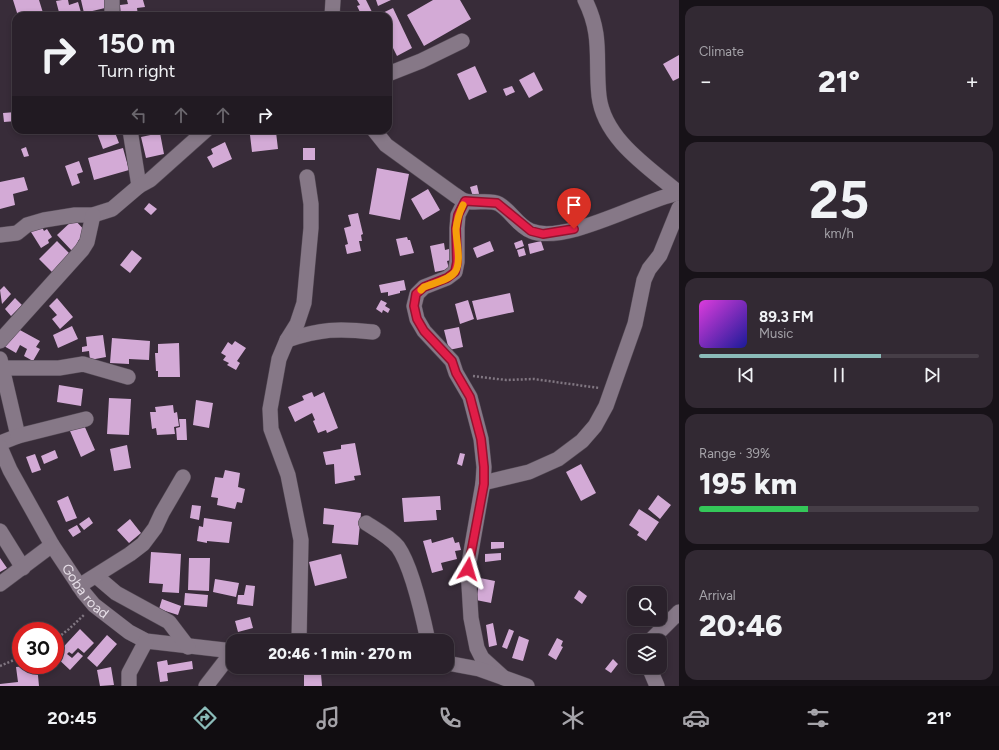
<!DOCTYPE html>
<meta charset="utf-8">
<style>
:root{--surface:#2a212b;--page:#322933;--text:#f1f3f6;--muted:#a5a3a9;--line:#463e47;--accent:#8bbbb9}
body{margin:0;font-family:Figtree,sans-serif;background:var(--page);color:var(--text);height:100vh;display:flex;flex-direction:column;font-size:15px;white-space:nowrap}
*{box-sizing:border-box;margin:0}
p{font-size:13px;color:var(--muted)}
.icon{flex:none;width:22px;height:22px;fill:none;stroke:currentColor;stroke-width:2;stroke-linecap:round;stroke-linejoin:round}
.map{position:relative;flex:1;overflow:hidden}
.drawer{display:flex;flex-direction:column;gap:6px;padding:6px;background:#171218;width:320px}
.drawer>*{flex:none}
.guide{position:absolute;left:12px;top:12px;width:380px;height:122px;border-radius:12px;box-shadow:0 2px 6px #0003,0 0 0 1px var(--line);background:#2a212b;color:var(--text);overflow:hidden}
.controls{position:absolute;left:627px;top:586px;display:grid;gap:8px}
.controls a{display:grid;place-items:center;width:40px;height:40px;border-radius:8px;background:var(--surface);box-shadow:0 2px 6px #0003,0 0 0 1px var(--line);font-size:20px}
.speed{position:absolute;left:12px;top:622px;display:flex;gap:8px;font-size:20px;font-weight:700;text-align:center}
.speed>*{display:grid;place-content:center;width:52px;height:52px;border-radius:50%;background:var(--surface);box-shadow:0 2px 6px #0003,0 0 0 1px var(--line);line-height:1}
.speed .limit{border:6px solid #d22;background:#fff;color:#111}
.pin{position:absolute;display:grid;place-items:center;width:34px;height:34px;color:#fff;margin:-41px -17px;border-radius:50% 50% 50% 0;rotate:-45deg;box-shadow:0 0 4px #0007}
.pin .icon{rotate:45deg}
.me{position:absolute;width:44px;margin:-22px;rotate:7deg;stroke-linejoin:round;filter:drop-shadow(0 0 3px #0008)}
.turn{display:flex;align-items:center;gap:14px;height:84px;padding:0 20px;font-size:18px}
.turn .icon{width:52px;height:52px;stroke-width:2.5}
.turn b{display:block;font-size:28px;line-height:34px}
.lanes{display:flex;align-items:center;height:38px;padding:0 20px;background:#0003;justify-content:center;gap:20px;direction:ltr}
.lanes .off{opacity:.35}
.big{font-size:30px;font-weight:800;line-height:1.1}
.drawer .card{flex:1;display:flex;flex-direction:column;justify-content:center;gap:6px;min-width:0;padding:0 14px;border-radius:12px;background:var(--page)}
.drawer .dial{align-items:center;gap:0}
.dial b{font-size:52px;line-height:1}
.song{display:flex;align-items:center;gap:12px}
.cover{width:48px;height:48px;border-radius:6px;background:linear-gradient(135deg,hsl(300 70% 55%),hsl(240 70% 35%))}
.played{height:4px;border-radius:2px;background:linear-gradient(90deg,var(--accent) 65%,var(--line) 65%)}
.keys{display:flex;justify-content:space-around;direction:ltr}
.heat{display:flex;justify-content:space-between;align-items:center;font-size:22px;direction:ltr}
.charge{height:6px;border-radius:3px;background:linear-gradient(90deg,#34c759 39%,var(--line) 0)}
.trip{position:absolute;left:226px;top:634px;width:228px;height:40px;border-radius:12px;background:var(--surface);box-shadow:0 2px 6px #0003,0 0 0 1px var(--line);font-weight:800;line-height:40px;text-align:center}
.tab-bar{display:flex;height:64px;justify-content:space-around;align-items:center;background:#110d11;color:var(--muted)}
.tab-bar .icon{width:28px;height:28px}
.tab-bar .on{color:var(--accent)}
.tab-bar b{font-size:18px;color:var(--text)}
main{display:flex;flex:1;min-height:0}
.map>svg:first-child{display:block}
</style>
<main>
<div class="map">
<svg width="679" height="686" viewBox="0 0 679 686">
<rect width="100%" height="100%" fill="#382c39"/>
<path fill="#d3aad6" d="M13,0H39L44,16H18Z
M62,0H68L69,5L78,2L82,16H60L56,1Z
M81,0H104L105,8L84,13Z
M127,0H143L145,7L137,8L138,16H121L120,5L128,4Z
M357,0H366L374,16H362L357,6L360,5Z
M376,0H391L378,6Z
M433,0H460L471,19L424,46L407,15Z
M393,8L412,48L397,56L388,38V16H376Z
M679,55V78L673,81L663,64Z
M475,66L487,92L469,100L457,74Z
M534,72L543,90L529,98L519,80Z
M512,86L515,92L506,96L503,89Z
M16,112V121L4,122L3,113Z
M106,130H114L119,143L103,149L97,133Z
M276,132L278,149L252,152L250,135Z
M160,133L164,154L146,158L141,137Z
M225,142L232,159L213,168L207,157L213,154L211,149Z
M26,147L29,156L24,157L21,149Z
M123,148L129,170L94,180L88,158Z
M303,148H315V160H303Z
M79,161L83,172L77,174L80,183L72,186L65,166Z
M377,168L409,174L400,220L369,214Z
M24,177L28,190L13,194L15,205L0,209V182Z
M477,185L480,198L474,200L470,187Z
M428,189L440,210L423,220L411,199Z
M149,203L157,209L151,215L144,209Z
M358,213L363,234L361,235L362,241H359L361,251L347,254L345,245L348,244L344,228L351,226L348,215Z
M74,219L87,233L78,241L81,245L73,252L57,235Z
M41,225L44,231L47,229L52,237L48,240L49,243L41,248L31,232Z
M407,237L408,240H410L414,253L400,256L396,239Z
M522,240L524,246L516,249L514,243Z
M57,241L70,254L52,272L39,259Z
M490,241L494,251L477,258L473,248Z
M541,241L544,250L530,254L528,244Z
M444,243L445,250L449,249L451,260L447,261L449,269L435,272L430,246Z
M524,248L526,255L519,257L517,250Z
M132,250L142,258L130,273L120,265Z
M404,280L406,290L400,291V293L388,296V292L381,293L379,285Z
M4,286L11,294L2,304L0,290Z
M510,293L514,312L477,320L472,301Z
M15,298L22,305L11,316L5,309Z
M57,298L73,317L60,329L52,319L57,315L49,306Z
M381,300L387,303L385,306L390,309L388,313L383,310L382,313L376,309Z
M468,300L474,319L460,324L455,304Z
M72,326L78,339L58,348L53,335Z
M459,327L463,347L449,350L444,330Z
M18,329L40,341L36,347L40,349L33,361L24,356L27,349L20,345L16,353L4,346Z
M103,335L106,357L90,360L89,351L82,352V347L87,346L86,337Z
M112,338L150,341L149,360L129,359V364L110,363Z
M235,341L246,348L237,361L240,363L236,370L227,365L229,363L223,360L226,356L221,353L228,342L232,345Z
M179,343L180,377H158V371H156L155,353H158V344Z
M59,385L83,389L81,406L57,402Z
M312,392L314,397L324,392L338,428L327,433L326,430L318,433L313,421L315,420L312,413L295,422L288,407L304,400L302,396Z
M109,398L131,399L129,435L107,434Z
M196,400L213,403L209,428L193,425Z
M173,405L174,413L177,412L179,426L174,427L175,434L157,435L156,428L152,429L150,412H156L155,407Z
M179,419H186L187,440H177L176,428L180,427Z
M84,425L95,450L81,457L70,431Z
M355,443L361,475L354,476L355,480L335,484L334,464L326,465L323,452L341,449V445Z
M127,445L131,468L114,471L110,449Z
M55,450L58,458L44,464L41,456Z
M460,453L465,454L462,466L457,464Z
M35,454L41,470L32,473L26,457Z
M581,464L596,493L581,501L566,472Z
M225,470L240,473L238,487L245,489L242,503L237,502L235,509L217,505L218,498L211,497L215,477L223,478Z
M658,495L671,505L660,519L648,509Z
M68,496L77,518L66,522L57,501Z
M440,496L441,510H436L437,520L404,522L402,498Z
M192,505L201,506L199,520L190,518Z
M324,508L361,513L358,545L332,543L334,525L323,524Z
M639,509L659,522L646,541L637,535L639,532L629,525Z
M89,517L93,523L84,530L79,524Z
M204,518L232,522L229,543L207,541V543L197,541L199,526L203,527Z
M130,519L141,533L129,543L117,530Z
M77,525L81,532L73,537L68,530Z
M453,537L455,543L459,542L461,550L455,551L457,559L441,563L443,570L432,573L423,541L431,539L432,543Z
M491,542H504V548L491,549Z
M151,552L181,554L179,593L162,592L163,584L149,583Z
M501,553V560L485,562V554Z
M341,554L347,578L315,586L309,562Z
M0,558L7,568L0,572Z
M189,558H210L209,591L188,590Z
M480,578L495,581L491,603L476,600Z
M215,579L239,583L236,597L213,592Z
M246,585L255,586L253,606L237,604L238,595H244Z
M579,590L587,596L582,604L574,598Z
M185,593L208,595L207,607L184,605Z
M162,599L181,606L178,615L159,609Z
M250,617L253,628L238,632L235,621Z
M493,623L497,645L489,647L486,625Z
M80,629L94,643L84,653L78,648L72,654L69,652L67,654L72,658L78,652L83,656L70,670L55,656Z
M509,629L514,631L507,649L502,647Z
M107,635L117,644L97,667L87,658Z
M519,636L529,640L523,661L512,658Z
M557,638L563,641L561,646L563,647L556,660L548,655Z
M613,659L618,664L611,673L605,669Z
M167,660L168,665L192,661L193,669L167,673L168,681L160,682L157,662Z
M37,665L39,686H0V684L18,682L16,667Z
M111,667L114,685L100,686L97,670Z
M321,674L322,686H304V675Z"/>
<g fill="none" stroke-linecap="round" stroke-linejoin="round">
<g stroke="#534954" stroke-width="16">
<g id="minor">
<path d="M585,0C603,36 595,59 599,96C604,139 648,167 679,193"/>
<path d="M112,16V0"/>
<path d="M332,16L333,0"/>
<path d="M388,74L421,61L462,41"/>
<path d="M130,130L139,186"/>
<path d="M374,130L386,145L455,195C458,197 462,200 465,201C475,204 490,199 499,204C511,211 518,226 531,231C565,245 643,200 678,193"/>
<path d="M465,201L458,215L457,228V262L455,272L447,278L424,287L417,294L414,306L417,319L424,331L452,361L456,373L470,397L481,439L484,467L483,483L468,569L471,618L477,648L482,658L504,678"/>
<path d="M0,235L17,233L27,225L44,220L75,215H93L112,209L139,186L150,180L206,130"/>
<path d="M287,340C321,329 338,328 373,332"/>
<path d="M0,341L82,250L87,242L93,215"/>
<path d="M0,359L18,436L0,443"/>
<path d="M0,368H59L83,364L128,377"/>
<path d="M18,436L86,419"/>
<path id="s1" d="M0,447L10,470L52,545L84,593L94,605L129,632L146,641L233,651"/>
<path d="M483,483L529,472L558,459L582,441L595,426L606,406L635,324L644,280L649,269L660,255L679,208"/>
<path d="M366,523C377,530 390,537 398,547C412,567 423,617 428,641"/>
<path d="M0,531L23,568"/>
<path d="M96,576L116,593L169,622L188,647"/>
<path d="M0,584L52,545"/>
<path d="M79,586L130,554L143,544L155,528L162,513L183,477"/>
<path d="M299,641L301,540L288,475L271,429L270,409L279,359L287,340L297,324L304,303L311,228V204L307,177"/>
<path d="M650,641L679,612"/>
<path d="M447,663L479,669L527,686"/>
<path d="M649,667L657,686"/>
<path d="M129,686V673L146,641"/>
<path d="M206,686L233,651"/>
</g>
</g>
<path stroke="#817782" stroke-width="2.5" stroke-dasharray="2 2" stroke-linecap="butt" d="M473,376L506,380L534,379L599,388
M55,640L69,629L85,614
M0,666L21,657"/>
<use href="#minor" stroke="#867887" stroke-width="15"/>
</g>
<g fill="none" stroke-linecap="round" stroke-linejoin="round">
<g stroke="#92132f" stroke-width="10">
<path id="route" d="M468,569L484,484V467L481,439L470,397L456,373L452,361L424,331L417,319L414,306L416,294L424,287L447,278L455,272L457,262L456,228L458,215L465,201L497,203L531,231L543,234L574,229"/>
</g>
<use href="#route" stroke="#e11d48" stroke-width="7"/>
<path stroke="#f59e0b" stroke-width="7" d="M421,290L424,287C433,283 448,281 455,272C462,262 456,241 456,229C457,220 459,213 463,205"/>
</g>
<g text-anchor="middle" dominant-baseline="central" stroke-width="4" stroke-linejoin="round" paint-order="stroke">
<g font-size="14" fill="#e7dfe8" stroke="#1c161c">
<text stroke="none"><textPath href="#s1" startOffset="168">Goba road</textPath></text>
</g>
</g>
</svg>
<div class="controls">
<a><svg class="icon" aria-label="search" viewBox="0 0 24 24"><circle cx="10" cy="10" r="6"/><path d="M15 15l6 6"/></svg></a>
<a><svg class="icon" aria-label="layers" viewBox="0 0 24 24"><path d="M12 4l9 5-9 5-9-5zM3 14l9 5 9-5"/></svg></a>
</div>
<div class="speed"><div class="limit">30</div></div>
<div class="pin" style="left:574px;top:229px;background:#d93025"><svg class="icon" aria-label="arrive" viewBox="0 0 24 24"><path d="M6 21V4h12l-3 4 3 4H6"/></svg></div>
<svg class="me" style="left:468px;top:569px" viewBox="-20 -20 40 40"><path d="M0-17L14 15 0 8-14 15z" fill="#e11d48" stroke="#fff" stroke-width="4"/></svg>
<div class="trip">20:46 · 1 min · 270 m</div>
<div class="guide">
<div class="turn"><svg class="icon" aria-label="right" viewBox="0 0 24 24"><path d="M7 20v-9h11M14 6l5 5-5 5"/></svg><div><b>150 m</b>Turn right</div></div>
<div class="lanes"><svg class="icon off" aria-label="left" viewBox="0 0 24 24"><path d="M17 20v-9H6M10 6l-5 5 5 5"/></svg><svg class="icon off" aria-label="ahead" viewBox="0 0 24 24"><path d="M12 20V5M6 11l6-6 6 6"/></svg><svg class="icon off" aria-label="ahead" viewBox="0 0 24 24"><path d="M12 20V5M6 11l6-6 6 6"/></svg><svg class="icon" aria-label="right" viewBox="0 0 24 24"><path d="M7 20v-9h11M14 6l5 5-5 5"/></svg></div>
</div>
</div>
<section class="drawer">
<div class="card"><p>Climate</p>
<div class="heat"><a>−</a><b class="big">21°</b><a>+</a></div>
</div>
<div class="card dial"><b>25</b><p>km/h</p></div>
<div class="card">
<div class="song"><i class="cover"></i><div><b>89.3 FM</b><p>Music</p></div></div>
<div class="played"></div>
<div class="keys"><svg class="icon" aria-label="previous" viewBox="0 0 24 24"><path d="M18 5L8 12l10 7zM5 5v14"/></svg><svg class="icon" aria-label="pause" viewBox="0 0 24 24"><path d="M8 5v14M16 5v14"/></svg><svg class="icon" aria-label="next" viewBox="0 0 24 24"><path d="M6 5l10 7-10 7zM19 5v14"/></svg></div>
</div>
<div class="card"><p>Range · 39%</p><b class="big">195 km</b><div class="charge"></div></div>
<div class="card"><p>Arrival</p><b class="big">20:46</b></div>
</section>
</main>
<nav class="tab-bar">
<b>20:45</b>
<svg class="icon on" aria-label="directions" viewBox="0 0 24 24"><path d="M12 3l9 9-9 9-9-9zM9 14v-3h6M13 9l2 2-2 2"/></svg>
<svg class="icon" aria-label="music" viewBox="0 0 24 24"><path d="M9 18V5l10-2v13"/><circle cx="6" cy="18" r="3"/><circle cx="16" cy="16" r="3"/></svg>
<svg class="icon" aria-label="phone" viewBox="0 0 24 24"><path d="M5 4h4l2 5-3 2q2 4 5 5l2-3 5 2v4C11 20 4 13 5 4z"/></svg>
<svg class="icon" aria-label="climate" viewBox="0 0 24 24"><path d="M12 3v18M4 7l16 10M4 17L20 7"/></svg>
<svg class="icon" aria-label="car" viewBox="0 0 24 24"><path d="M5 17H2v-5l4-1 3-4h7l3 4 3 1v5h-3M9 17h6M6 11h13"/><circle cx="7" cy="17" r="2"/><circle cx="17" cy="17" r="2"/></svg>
<svg class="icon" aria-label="filters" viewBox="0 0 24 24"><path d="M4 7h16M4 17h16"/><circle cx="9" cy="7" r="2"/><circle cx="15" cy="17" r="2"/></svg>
<b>21°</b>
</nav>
